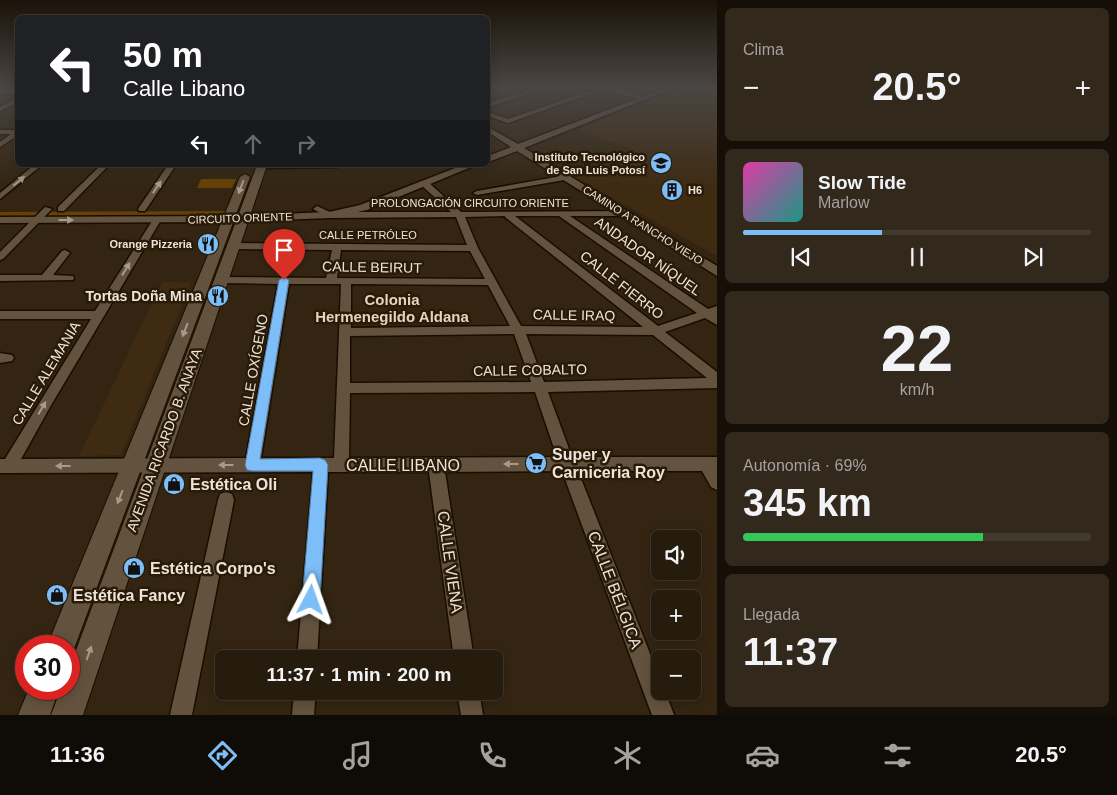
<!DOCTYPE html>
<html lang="es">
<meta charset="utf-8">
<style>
:root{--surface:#261c0e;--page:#32291c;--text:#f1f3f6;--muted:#a4a19e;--line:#423a2e;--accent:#7dbef9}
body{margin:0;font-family:Helvetica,sans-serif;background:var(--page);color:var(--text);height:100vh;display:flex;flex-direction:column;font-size:19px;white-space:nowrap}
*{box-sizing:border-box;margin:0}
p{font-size:16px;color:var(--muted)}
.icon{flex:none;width:28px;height:28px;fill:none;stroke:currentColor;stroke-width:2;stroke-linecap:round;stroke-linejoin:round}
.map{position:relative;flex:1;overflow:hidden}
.panel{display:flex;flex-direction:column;gap:8px;padding:8px;background:#150f08;width:400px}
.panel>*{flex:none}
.top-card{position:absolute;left:15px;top:15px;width:475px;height:152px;border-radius:8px;box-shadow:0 2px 12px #0003,0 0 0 1px var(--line);background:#202124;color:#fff;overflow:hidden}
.controls{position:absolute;left:651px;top:530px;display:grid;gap:10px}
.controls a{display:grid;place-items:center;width:50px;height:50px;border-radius:8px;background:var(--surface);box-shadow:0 2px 12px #0003,0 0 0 1px var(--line);font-size:25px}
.speed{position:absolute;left:15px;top:635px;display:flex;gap:10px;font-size:25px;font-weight:700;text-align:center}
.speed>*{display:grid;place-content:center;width:65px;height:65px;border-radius:50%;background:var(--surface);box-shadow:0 2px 12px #0003,0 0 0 1px var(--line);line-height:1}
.speed .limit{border:8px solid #d22;background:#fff;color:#111}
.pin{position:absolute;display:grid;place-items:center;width:42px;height:42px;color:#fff;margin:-51px -21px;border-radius:50% 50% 50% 0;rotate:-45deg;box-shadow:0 0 5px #0007}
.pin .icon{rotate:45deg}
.me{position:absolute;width:55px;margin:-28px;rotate:4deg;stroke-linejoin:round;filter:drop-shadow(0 0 4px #0008)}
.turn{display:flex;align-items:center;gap:18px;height:105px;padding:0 25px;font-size:22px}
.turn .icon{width:65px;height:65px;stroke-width:2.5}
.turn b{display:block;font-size:35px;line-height:42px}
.lanes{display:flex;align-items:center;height:48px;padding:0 25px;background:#0003;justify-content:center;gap:25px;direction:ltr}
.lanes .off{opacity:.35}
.big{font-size:38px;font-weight:700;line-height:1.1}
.panel .card{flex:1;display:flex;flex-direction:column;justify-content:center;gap:8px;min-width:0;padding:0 18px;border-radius:8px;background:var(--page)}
.panel .dial{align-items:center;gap:0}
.dial b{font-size:65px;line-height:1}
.song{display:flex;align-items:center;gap:15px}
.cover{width:60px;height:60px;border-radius:8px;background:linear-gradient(135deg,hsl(320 70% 55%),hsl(170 70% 35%))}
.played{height:5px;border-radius:2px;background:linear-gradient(90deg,var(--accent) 40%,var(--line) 40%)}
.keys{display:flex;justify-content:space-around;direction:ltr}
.heat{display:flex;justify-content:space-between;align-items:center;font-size:28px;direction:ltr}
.charge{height:8px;border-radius:4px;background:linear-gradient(90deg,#34c759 69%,var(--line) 0)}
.trip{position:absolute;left:215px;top:650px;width:288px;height:50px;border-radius:8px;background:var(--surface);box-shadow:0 2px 12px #0003,0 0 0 1px var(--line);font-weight:700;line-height:50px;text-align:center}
.dock{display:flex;height:80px;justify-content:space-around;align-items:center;background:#0f0b06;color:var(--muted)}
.dock .icon{width:35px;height:35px}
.dock .current{color:var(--accent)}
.dock b{font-size:22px;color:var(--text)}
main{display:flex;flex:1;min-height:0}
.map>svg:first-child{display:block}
</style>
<main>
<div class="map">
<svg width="717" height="715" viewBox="0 0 717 715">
<rect width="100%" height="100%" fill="#332512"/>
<path fill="#3e2b12" d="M683,87H717V256L576,178L633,149L576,130Z
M162,282H191L121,455L79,456Z"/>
<path fill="#654106" d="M201,179H236L232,188H197Z
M226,211L223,219L0,220V212Z"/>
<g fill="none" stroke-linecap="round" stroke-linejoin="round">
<g stroke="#1a0d00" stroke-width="3">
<path id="minor" d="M488,87H497L488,90Z
M543,87H550L488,107V103Z
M589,87L622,90L646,98L643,100L601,90L508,123L488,116V112L508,119L595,89Z
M640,87H648L664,91L661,93Z
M0,90H18V94H0Z
M18,97V102L0,111V107Z
M0,130H18V135L0,147V142L11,134H0Z
M34,165H42L0,199V193Z
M101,165H109L64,211H58V207Z
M168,165H176L145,211H139L138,209Z
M258,165H342L338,167L261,168Z
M567,175H570V179L477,195L473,193L477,191Z
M421,181H427L461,212L628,211V215L625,216H570L708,309L717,306V325L705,318L665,332L717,372V388L548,392L572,457H717V490L711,487L702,471H578L660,679V691H665L674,715H652L562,471L445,472L474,659H454L429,472H328L317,659H297L313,472L0,473V459H5L91,319H0V311H95L154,218H160L161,220L50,407L21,459L246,458L278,284L222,283L217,280L222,277L326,278L332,250L233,249L228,246L233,243L467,245L456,217L329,218L313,209L317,206L330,212H451L421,185ZM505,216V217L643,327L521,326L478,248L465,217ZM515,216H559L697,313L658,326ZM341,250L470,251L485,279L337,278ZM289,284H341L334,458H261ZM351,284L488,285L510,326L351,328ZM514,334L531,382L350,383V336ZM526,334L653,335L707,378L544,382ZM535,392L557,457L349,458L350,393Z
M45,207L52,209L3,259L0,260V252Z
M65,250L70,253L53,275L73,276L74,278L73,280L0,281V275H42L62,251Z
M0,353L12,355L14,358L12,361L0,363Z
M226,492L232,494L234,500L192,715H170L218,500L220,494Z
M294,691H316L314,715H292Z
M457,691H479L483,715H461Z"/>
</g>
<g stroke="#1a0d00" stroke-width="3">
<path id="tertiary" d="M668,87H676L524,148L717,266V276L517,151L488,162V156L511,147L488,132V127L518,144Z
M463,165H476L367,210L329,218L228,222L0,223V217L228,216L329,212L360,205Z"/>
</g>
<g stroke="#1a0d00" stroke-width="2">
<path id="secondary" d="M257,165H267L83,715H51L61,689H69V669Z
M245,174L250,177L75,646L71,656L69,657V646H47L240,177Z
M29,689H59L50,715H18Z"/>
</g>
<use href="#minor" fill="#63523e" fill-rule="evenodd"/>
<use href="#tertiary" fill="#63523e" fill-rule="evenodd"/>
<use href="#secondary" fill="#63523e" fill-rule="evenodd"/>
</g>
<defs><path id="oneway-solid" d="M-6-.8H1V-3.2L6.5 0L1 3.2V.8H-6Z" transform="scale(1.25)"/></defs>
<g fill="#a89a8b">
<use href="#oneway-solid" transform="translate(19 181) rotate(-40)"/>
<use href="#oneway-solid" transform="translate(157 187) rotate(-56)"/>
<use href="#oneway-solid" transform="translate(241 187) rotate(111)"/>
<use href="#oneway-solid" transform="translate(66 220)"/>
<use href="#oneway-solid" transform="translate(126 269) rotate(-58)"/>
<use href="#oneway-solid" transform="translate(185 330) rotate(111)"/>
<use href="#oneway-solid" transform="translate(42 408) rotate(-60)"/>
<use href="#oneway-solid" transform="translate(511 464) rotate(180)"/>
<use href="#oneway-solid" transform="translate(226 465) rotate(180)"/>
<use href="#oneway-solid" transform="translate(63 466) rotate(180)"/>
<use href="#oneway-solid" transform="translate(120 497) rotate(111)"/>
<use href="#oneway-solid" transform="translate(89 653) rotate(-71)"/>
</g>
<linearGradient id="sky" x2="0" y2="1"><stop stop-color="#1c140a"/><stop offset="0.47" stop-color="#4a4644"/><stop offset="1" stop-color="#4a4644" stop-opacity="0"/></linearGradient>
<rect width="717" height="187" fill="url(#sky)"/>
<path fill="#7dbef9" stroke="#517ca2" d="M284,277L289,280L260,459L320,458L325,460L328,465L320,600L317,607L311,609L305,607L302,600L313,471H252L247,470L245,465L279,280Z"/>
<defs>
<g id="university-disc" transform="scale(1.125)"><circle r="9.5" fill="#7dbef9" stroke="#291b08"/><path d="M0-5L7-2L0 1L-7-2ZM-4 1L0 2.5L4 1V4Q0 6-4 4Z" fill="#111"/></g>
<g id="building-disc" transform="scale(1.125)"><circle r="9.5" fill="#7dbef9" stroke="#291b08"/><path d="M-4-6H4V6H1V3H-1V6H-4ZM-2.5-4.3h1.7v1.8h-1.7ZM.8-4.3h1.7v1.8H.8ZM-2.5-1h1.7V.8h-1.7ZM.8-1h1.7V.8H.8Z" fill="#111"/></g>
<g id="restaurant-disc" transform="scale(1.125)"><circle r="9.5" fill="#7dbef9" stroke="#291b08"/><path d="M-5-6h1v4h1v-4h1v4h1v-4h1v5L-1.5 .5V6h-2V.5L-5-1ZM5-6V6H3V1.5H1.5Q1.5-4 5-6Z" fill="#111"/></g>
<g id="supermarket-disc" transform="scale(1.125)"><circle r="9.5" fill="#7dbef9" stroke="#291b08"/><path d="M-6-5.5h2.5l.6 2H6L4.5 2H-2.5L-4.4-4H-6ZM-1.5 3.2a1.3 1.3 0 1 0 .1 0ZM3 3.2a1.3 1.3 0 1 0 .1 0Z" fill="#111"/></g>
<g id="shop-disc" transform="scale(1.125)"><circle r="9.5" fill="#7dbef9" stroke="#291b08"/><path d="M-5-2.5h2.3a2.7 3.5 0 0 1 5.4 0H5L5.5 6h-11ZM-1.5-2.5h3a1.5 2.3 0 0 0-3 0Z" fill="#111"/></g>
</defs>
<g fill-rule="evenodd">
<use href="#university-disc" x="661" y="163"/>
<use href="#building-disc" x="672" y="190"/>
<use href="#restaurant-disc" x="208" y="244"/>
<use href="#restaurant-disc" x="218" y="296"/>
<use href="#supermarket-disc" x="536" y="463"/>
<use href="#shop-disc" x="174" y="484"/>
<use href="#shop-disc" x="134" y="568"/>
<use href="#shop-disc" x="57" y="595"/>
</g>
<g text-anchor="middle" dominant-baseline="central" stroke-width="5" stroke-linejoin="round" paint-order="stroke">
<g font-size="11" font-weight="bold" fill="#ede3d8" stroke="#291b08" text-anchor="end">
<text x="645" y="157">Instituto Tecnológico<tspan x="645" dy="13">de San Luis Potosí</tspan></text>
<text x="688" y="190" text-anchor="start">H6</text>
<text x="192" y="244">Orange Pizzeria</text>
</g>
<g font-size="11" fill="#ede3d8" stroke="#291b08">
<text x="470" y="203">PROLONGACIÓN CIRCUITO ORIENTE</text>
<text transform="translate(240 218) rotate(-2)">CIRCUITO ORIENTE</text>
<text transform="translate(643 225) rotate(32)">CAMINO A RANCHO VIEJO</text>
<text x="368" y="235">CALLE PETRÓLEO</text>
</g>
<g font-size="14" fill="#ede3d8" stroke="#291b08">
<text transform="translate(648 256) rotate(35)">ANDADOR NÍQUEL</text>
<text transform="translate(372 267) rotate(1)">CALLE BEIRUT</text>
<text transform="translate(622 285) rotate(38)">CALLE FIERRO</text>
<text transform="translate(574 315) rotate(1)">CALLE IRAQ</text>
<text transform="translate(253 370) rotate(-80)">CALLE OXÍGENO</text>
<text transform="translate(530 370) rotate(-1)">CALLE COBALTO</text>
<text transform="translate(46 373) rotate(-59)">CALLE ALEMANIA</text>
<text transform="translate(164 440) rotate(-70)">AVENIDA RICARDO B. ANAYA</text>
</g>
<g font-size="14" font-weight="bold" fill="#ede3d8" stroke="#291b08" text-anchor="end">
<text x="202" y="296">Tortas Doña Mina</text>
</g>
<g font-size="15" font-weight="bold" fill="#e7d4bd" stroke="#291b08">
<text x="392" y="299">Colonia<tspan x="392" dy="17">Hermenegildo Aldana</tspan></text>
</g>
<g font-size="16" font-weight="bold" fill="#ede3d8" stroke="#291b08" text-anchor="start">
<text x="552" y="454">Super y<tspan x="552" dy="18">Carniceria Roy</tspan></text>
<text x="190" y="484">Estética Oli</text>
<text x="150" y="568">Estética Corpo's</text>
<text x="73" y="595">Estética Fancy</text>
</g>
<g font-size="16" fill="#ede3d8" stroke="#291b08">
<text x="403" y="465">CALLE LIBANO</text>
<text transform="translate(450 562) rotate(82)">CALLE VIENA</text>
<text transform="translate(615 590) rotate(69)">CALLE BÉLGICA</text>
</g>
</g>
</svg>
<div class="controls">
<a><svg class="icon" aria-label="sound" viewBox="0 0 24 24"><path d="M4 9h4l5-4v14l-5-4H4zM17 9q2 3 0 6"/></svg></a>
<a>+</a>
<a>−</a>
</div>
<div class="speed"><div class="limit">30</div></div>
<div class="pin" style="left:284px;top:280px;background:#d93025"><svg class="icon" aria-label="arrive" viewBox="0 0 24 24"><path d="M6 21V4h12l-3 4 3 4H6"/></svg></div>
<svg class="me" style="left:311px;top:600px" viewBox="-20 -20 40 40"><path d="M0-17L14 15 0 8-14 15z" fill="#7dbef9" stroke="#fff" stroke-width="4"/></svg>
<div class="trip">11:37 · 1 min · 200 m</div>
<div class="top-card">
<div class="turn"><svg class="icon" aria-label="left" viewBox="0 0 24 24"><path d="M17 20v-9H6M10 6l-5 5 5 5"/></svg><div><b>50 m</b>Calle Libano</div></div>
<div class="lanes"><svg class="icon" aria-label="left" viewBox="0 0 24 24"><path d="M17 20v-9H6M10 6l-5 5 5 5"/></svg><svg class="icon off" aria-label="ahead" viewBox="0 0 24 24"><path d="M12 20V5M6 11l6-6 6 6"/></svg><svg class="icon off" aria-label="right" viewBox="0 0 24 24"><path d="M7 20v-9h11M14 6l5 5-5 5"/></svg></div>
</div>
</div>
<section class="panel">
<div class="card"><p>Clima</p>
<div class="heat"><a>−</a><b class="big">20.5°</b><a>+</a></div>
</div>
<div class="card">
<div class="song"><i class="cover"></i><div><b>Slow Tide</b><p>Marlow</p></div></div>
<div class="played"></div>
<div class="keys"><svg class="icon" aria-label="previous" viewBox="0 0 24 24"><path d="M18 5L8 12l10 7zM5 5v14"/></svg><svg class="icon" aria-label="pause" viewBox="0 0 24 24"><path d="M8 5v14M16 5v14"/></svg><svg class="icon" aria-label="next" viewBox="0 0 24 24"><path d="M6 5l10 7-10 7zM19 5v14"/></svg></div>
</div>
<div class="card dial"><b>22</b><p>km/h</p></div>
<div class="card"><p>Autonomía · 69%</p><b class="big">345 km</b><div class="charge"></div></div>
<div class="card"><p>Llegada</p><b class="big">11:37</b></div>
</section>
</main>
<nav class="dock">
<b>11:36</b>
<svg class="icon current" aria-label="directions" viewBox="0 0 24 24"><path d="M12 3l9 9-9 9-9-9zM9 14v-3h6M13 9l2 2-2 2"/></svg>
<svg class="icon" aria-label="music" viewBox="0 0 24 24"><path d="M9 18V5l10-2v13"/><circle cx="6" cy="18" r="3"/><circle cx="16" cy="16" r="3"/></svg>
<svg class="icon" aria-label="phone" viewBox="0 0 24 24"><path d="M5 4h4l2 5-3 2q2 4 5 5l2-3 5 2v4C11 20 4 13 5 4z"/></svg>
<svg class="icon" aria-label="climate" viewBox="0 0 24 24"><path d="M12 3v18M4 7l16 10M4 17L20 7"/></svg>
<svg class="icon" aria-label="car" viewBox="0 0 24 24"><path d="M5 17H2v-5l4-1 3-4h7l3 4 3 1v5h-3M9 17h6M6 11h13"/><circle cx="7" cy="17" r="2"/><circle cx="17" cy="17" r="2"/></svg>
<svg class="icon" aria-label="filters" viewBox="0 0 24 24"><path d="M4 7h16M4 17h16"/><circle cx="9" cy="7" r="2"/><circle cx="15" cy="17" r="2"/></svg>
<b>20.5°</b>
</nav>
